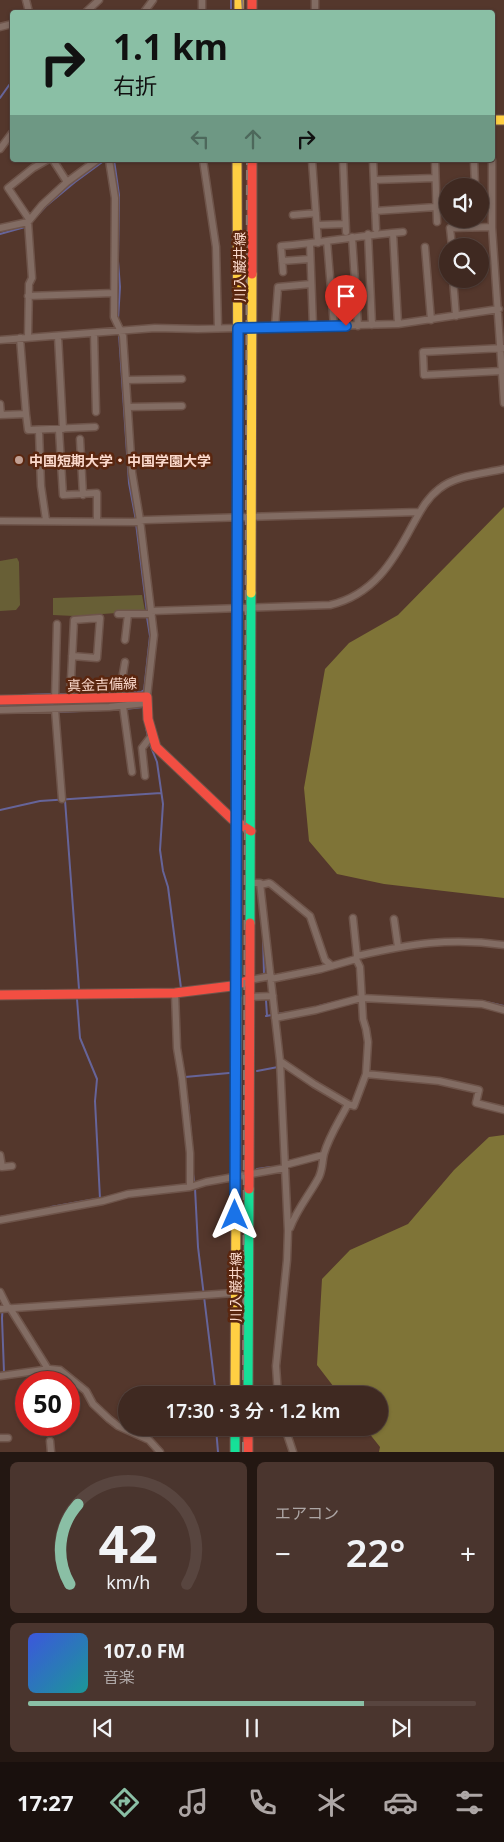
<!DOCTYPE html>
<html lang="ja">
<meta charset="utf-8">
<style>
:root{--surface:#3f2921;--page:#4a352e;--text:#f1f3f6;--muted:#ada6a5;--line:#58453f;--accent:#8abfa5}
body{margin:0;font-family:"Noto Sans","Noto Sans JP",sans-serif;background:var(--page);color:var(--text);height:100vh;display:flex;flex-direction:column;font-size:19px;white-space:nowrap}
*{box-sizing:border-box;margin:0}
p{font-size:16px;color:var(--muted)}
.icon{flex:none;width:28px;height:28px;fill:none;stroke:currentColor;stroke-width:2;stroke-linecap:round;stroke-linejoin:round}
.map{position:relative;height:1452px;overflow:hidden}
.drawer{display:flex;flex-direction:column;gap:10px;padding:10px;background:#231712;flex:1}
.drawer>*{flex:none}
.hud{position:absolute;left:10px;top:10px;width:485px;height:152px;border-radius:5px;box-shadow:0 1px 4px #0004,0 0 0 1px var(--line);background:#8abfa5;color:#111;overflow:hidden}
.fabs{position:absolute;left:439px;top:178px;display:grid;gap:10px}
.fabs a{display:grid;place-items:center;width:50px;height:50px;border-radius:50%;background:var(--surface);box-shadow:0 1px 4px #0004,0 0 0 1px var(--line);font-size:25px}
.speed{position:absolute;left:15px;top:1371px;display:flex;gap:10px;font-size:25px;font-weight:700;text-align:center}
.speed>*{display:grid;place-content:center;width:65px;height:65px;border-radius:50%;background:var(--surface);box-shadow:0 1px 4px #0004,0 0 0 1px var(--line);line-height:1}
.speed .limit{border:8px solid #d22;background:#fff;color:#111}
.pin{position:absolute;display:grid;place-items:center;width:42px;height:42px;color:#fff;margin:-51px -21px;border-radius:50% 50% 50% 0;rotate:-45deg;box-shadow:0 0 5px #0007}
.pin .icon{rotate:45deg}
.me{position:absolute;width:55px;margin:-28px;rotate:0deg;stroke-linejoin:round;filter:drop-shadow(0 0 4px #0008)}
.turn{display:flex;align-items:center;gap:18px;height:105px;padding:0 20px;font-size:22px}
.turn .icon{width:65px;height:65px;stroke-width:2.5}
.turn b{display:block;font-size:35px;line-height:42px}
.lanes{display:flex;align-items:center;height:48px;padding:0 20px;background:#0003;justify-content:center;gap:25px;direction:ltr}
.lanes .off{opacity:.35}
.big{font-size:38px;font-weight:600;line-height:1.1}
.drawer .tile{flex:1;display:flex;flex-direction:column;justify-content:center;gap:8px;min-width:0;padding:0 18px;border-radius:8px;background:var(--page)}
.drawer .dial{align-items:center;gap:0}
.dial svg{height:130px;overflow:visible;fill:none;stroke:var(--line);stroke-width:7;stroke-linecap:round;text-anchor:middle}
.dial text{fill:var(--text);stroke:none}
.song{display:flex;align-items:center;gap:15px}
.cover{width:60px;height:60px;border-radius:8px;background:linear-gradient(135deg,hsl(230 70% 55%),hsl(180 70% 35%))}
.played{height:5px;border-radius:2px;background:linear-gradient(90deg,var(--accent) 75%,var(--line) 75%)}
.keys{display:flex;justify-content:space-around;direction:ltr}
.heat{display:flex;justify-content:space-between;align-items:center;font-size:28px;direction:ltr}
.drawer .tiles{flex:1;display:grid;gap:10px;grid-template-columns:1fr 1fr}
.tile:last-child{grid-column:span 2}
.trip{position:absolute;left:118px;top:1386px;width:270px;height:50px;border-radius:25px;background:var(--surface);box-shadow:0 1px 4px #0004,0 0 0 1px var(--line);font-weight:600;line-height:50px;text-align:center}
.tabs{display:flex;height:80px;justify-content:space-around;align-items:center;background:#19100d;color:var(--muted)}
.tabs .icon{width:35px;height:35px}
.tabs .current{color:var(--accent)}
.tabs b{font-size:22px;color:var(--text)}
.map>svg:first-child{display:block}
</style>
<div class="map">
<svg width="504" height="1452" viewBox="0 0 504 1452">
<rect width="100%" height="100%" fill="#54372c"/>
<path fill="#685f36" d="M17,558L19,562L20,605L16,610L0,611V561Z
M142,595L145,611L74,616L53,615V598Z"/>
<path fill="#7f7437" d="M504,507V898L384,884L337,874L309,841L304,788L325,669L349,643L398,615Z
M504,1135V1452H379L380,1447L365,1428H379V1395H340L317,1365L322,1279L350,1250L408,1224L454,1170L489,1137Z"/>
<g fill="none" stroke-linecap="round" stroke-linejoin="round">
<path stroke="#666499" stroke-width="2" d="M231,0V12
M90,12L98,5
M0,98L12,81
M114,160L119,195L118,261L120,287L118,319
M29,224L46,206L75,182L105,160
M0,234L25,227
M119,334L129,483L135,515L147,612
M144,691L150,636L147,617
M123,693L141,692L144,690
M58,694H68
M73,694L118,693
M23,695L53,694
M0,706L125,702
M125,709L143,707
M30,712H53
M58,712L103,710
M0,713H21
M146,727L148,737
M149,742L157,762L163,804L160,850L163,871L168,887L181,988
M65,800L79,989
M0,810L40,801L161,793
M263,934L264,974
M77,999L80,1038L97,1079L95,1101L100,1199
M266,1000L267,1016
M482,1001L504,1006
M319,1006L343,1000
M277,1014L297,1011
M266,1016L272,1015
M257,1071L278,1067
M185,1077L229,1073
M188,1102L193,1157
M257,1169L271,1167
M193,1174L195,1188L198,1247L216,1395
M51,1207L96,1199
M0,1217L17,1214
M3,1302L2,1318L4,1372
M0,1373L16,1371
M216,1428L218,1452
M140,1433L150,1437"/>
<g stroke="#6e544a" stroke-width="9">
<path id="street" d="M26,0L29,12
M202,0V12
M315,0V12
M86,12L99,0
M144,12L153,0
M0,27L12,24
M0,149L12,133
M53,160L67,182
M109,160L115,198L114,317L123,336L132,472L140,520L154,635L147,697
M203,160L216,247L218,328
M312,160L318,243
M343,160L346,232
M373,160L376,229
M435,160L437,222
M474,160L475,186
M492,160V227L504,403
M374,180L435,178
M480,207H492
M375,211L436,207
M293,215L316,213
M29,219L8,188L33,168L47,160
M317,225L345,224
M0,228L28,222L42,205L67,182L97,160
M393,233L398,324
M368,234L372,325
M352,237L358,326
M327,241L334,326
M310,244L313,326
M452,246L450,228L492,227
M425,247L431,320
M282,261L310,259
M283,272L281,246C322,243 362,235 403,232
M453,279L456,316
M28,296L114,293
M275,327L278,287L311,284
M94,333L96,412
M58,336L63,429
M28,337L29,284L32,278L28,222
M0,340L155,328L198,329L398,324L499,309
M502,371L424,375L423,352L504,348
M126,380L182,379
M0,404L1,415
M128,407L182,406
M26,414L28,430L95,427
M0,415L26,414L20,338
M59,430L63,495L97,493V521
M39,431L41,486L46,520
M80,439L83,495
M0,521L133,522L145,520L419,512
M151,611L330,605C373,595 393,562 412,526C420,512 426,499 439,489C456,475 483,474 504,469
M118,614H152
M125,640L128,614
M119,697L125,662
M70,699L74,620L100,618L97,658L72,656
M55,700L57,624
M123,706L132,772
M55,709L62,799
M0,710L109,707L146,703
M145,776L142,748L152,735
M250,883H260L280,1061L288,1231L287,1260L276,1366L278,1395
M260,885L269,883L271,884L310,916L325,960L332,966
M353,918L357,956
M394,919L398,947
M271,979L321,969L356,959L357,956C410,944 450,937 504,945
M250,980L271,976
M175,993L177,1048L182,1078L190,1153V1187
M250,997L273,996
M275,1018L316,1010L361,998L482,1004L504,1010
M280,1061L314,1084L348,1104L354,1106L366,1074L368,1042L366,1029L363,1019L360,967L356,959
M366,1074L439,1081L479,1090L476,1103L504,1110
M0,1155L2,1167L12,1166
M285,1165L323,1155
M0,1220L103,1201L128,1194L190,1187L206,1182L285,1168
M290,1228C297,1209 310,1194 319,1177C323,1168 322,1162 324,1154C329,1136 340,1120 348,1104
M0,1292L8,1308
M10,1308L48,1369
M0,1309L248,1292
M0,1376L50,1369L60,1370L86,1391L93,1404L109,1419L118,1426L149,1440L160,1452
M285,1428L293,1452
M0,1438H8
M50,1441L51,1452"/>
</g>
<g stroke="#6e544a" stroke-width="11">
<path id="fast" d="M250,923L251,593
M237,998L238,617
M248,1395L249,1189
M235,1428V1452"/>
</g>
<g stroke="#6e544a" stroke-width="11">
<path id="slow" d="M239,0V12
M492,120H504
M237,160L238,415
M251,593L252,274
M235,1395L237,998"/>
</g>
<g stroke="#6e544a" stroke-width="11">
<path id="jam" d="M252,0V12
M252,274V160
M238,415V617
M0,700L147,697L148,719L156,747L232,819L251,831
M0,995L175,993L232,986L250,980
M249,1189L250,923
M248,1428V1452"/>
</g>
<use href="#street" stroke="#826c63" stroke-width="6"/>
<use href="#fast" stroke="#16e098" stroke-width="9"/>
<use href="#slow" stroke="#ffcf43" stroke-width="9"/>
<use href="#jam" stroke="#f24e42" stroke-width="9"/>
<path stroke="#8b7870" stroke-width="2" stroke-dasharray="10 5" stroke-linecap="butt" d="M242,0L243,12
M243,1395L247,160
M243,1452V1428"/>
</g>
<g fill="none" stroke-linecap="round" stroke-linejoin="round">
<g stroke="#114b97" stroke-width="12">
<path id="route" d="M235,1215L238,328L346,326"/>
</g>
<use href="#route" stroke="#1a73e8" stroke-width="9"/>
</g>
<circle fill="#c1a094" stroke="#5a260f" stroke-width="2" cx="19" cy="460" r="5"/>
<g text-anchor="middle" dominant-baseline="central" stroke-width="5" stroke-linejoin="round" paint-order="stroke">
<g font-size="14" fill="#fbd9cc" stroke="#5a260f">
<text transform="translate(239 267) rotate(-90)">川入巌井線</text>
<text transform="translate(102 684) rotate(-2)">真金吉備線</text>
<text transform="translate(235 1287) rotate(-90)">川入巌井線</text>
</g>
<g font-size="14" font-weight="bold" fill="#fbd9cc" stroke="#5a260f" text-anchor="start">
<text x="29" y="460">中国短期大学・中国学園大学</text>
</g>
</g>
</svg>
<div class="fabs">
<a><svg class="icon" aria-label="sound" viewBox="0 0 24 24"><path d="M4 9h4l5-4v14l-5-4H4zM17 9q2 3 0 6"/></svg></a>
<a><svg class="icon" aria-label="search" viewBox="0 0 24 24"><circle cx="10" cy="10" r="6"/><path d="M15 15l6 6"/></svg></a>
</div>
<div class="speed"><div class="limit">50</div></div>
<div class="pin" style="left:346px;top:326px;background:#d93025"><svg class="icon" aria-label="arrive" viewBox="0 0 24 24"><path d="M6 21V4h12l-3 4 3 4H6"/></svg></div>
<svg class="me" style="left:235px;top:1215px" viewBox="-20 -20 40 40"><path d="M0-17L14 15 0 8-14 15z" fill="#1a73e8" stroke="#fff" stroke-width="4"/></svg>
<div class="trip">17:30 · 3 分 · 1.2 km</div>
<div class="hud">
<div class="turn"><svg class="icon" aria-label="right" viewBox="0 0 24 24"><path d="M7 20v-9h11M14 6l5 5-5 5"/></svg><div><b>1.1 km</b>右折</div></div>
<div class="lanes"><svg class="icon off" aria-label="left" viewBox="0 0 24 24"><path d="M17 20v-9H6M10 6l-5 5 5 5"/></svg><svg class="icon off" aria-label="ahead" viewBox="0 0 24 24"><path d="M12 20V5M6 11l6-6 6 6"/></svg><svg class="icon" aria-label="right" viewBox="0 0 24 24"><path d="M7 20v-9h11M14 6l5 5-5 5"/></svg></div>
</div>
</div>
<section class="drawer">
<div class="tiles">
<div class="tile dial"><svg viewBox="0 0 100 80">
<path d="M14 69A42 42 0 1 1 86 69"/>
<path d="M14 69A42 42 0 0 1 19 20" stroke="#8abfa5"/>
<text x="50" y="56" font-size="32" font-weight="700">42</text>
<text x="50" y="72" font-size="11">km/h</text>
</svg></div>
<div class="tile"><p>エアコン</p>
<div class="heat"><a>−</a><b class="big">22°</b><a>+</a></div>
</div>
<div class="tile">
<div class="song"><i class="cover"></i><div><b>107.0 FM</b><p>音楽</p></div></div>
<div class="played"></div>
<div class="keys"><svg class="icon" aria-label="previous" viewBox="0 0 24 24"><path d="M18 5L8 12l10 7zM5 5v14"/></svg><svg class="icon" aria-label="pause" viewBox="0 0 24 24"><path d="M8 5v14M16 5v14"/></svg><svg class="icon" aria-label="next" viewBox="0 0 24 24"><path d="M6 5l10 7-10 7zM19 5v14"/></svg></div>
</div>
</div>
</section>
<nav class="tabs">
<b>17:27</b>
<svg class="icon current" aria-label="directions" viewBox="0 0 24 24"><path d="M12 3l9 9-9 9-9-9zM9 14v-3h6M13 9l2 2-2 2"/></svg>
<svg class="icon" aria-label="music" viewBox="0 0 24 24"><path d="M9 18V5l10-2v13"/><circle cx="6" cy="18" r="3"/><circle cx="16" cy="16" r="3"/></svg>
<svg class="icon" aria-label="phone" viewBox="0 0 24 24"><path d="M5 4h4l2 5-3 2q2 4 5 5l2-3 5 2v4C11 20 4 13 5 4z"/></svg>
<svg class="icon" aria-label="climate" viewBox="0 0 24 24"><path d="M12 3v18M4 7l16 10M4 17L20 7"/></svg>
<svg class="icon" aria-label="car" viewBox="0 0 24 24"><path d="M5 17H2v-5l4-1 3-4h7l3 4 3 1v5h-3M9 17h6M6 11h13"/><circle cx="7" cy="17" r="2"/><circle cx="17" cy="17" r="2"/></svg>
<svg class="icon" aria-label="filters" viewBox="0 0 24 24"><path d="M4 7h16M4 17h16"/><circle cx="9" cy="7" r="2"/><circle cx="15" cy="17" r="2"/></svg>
</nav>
